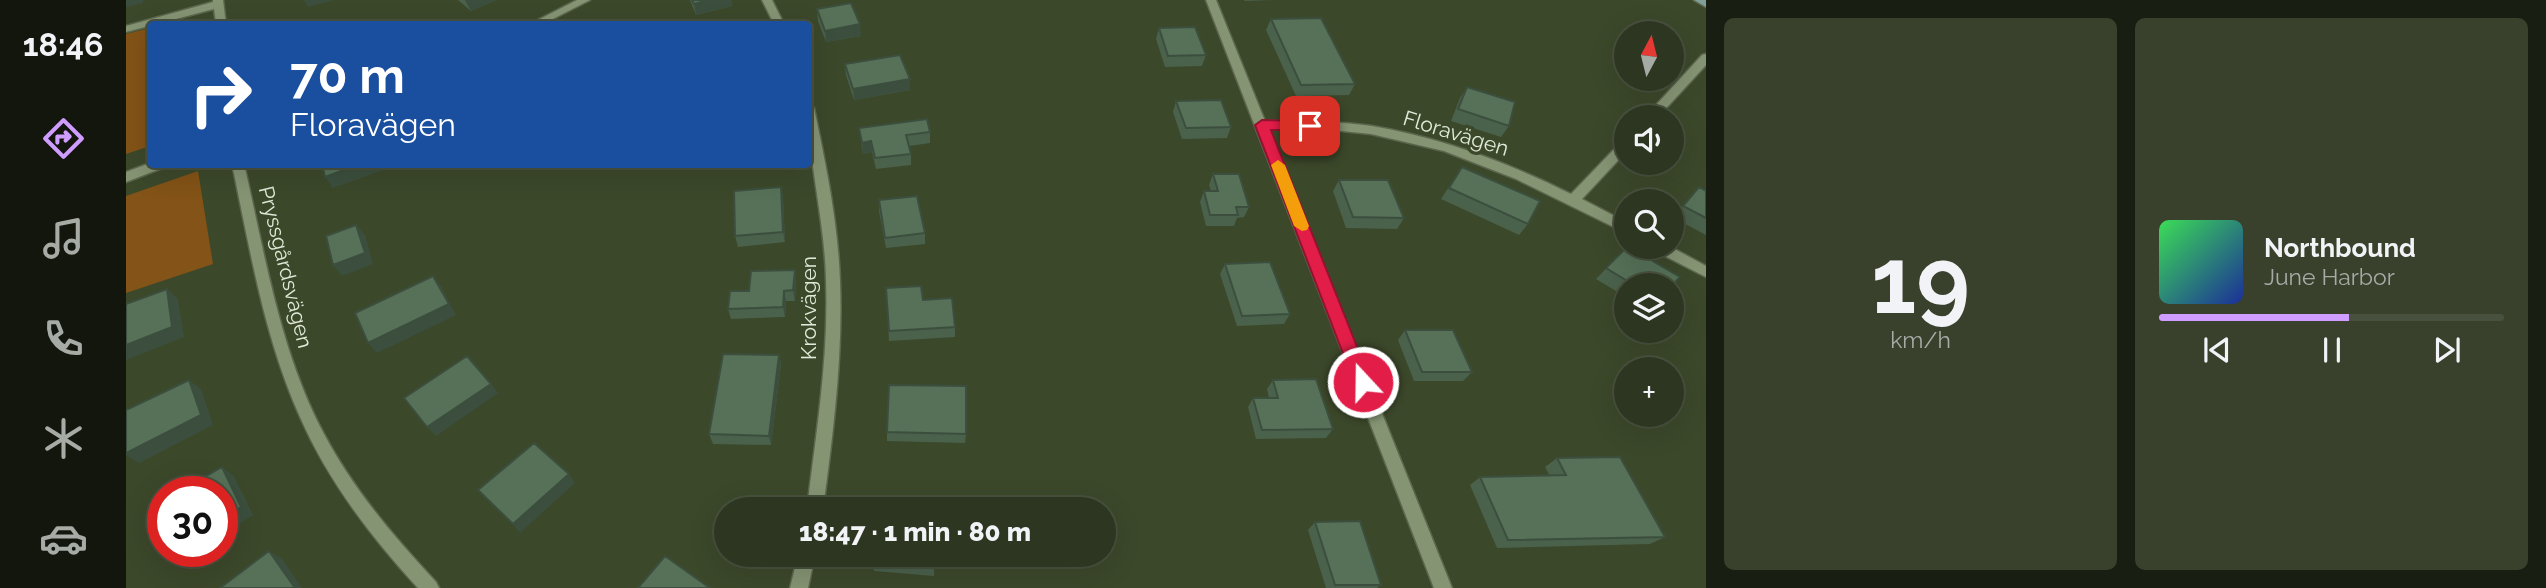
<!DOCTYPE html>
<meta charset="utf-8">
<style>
:root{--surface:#2d3620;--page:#39412d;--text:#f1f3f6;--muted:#a7aba5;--line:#48503e;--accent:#cf9dff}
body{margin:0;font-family:Raleway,sans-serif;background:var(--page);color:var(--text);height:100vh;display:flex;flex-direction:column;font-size:26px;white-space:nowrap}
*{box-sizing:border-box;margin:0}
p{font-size:23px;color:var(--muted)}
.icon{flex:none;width:38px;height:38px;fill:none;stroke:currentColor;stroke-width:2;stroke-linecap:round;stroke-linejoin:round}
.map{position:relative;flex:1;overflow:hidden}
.drawer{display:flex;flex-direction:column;gap:18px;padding:18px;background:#191e12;width:840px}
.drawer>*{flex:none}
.guide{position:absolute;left:21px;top:21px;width:665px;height:147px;border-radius:7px;box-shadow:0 7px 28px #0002,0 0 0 2px var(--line);background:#1a4fa0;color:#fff;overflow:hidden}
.needle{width:46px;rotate:7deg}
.controls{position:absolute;left:1488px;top:21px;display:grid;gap:14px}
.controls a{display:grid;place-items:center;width:70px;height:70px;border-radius:50%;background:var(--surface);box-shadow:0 7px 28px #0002,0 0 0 2px var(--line);font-size:35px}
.speed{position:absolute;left:21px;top:476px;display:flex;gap:14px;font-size:35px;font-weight:700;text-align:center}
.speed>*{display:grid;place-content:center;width:91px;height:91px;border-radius:50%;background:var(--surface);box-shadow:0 7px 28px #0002,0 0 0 2px var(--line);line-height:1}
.speed .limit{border:10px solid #d22;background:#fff;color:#111}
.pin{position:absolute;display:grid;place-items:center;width:60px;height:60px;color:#fff;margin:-30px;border-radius:14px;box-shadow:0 4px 10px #0006}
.me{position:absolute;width:77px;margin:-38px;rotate:339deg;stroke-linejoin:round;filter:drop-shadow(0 0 5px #0008)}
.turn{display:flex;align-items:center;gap:24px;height:147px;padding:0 28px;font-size:32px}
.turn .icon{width:91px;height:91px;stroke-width:2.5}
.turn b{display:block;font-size:49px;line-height:60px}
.drawer .card{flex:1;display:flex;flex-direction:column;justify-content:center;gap:10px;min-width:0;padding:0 24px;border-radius:10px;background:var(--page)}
.drawer .dial{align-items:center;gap:0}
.dial b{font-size:91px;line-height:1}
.song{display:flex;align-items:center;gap:21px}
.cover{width:84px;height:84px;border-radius:10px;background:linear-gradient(135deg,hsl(130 70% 55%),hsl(230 70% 35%))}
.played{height:7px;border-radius:4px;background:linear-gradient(90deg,var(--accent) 55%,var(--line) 55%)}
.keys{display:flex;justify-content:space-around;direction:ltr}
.drawer .tiles{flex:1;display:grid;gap:18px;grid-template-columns:repeat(2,1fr)}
.trip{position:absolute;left:588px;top:497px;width:402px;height:70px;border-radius:35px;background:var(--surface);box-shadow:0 7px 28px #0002,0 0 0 2px var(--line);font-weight:800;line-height:70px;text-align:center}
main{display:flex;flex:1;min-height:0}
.menu{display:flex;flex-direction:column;width:126px;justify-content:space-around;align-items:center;background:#12160d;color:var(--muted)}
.menu .icon{width:49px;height:49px}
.menu .active{color:var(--accent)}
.menu b{font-size:32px;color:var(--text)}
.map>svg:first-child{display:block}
</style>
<main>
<nav class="menu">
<b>18:46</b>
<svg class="icon active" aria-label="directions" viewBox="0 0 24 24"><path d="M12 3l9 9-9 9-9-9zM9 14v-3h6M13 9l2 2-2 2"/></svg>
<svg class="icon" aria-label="music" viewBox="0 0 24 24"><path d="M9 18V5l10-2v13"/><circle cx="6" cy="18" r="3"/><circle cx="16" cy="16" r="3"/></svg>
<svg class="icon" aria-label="phone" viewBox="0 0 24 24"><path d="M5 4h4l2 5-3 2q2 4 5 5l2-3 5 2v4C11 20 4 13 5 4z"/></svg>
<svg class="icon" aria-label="climate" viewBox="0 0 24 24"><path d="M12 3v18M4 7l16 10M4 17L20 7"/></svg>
<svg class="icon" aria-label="car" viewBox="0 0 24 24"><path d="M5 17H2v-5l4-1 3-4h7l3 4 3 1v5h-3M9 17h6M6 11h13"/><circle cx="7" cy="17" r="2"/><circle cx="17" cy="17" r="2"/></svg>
</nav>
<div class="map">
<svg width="1580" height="588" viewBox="0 0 1580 588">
<rect width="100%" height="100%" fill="#3c482a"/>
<path fill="#835317" d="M24,28V146L0,154V34Z
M72,171L87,264L0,293V196Z"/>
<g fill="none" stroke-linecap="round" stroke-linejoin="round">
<g stroke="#5c664d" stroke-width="3">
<path id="minor" d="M87,0H97L100,24H90L88,9L0,32V26L87,2Z
M451,0H464L417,24H404Z
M636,0H646L658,24H648Z
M1080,0H1090L1139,121C1175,121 1211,121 1246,126C1316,138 1383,163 1445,194L1496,141L1500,140V152L1456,199L1500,222V233L1390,179L1318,151L1245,134L1206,130L1142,129L1326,588H1308Z
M1580,54V65L1532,117H1519L1576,55Z
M682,104L688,108C700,165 712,223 714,281C717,357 707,434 697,509H681C690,433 703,357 700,280C699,221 682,163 682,104Z
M24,163L41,164L39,167L0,182V172Z
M106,164H118C139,255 154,352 198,434C227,489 268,537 310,582L313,588H292C245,537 202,481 174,417C138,337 124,249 106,164Z
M1527,247H1545L1580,266V277L1529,251Z
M672,555H689L682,588H664Z"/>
</g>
<g stroke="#5c664d" stroke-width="3">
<path id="secondary" d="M1568,0H1580V7Z"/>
</g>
<use href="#minor" fill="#859473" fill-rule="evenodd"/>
<use href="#secondary" fill="#819e98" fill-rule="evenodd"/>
</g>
<path fill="#4a614c" d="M332,0H370L345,11Z
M564,0H605L606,6L570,15Z
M1118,0H1149L1119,1Z
M691,9L735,36L700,42L692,21Z
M1145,19L1229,84L1223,95L1170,96L1140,30Z
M1033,28L1080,55L1076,66L1039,67L1030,39Z
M719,64L784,90L728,100L720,75Z
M1341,87L1383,126L1375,137L1325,121L1334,98Z
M1050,101L1105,127L1101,138L1056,139L1047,112Z
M733,128L804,132V143L783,146L785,154V165L750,169L746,152L737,154Z
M1336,167L1402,224L1393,235L1315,199Z
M1087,174L1123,207L1118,217L1111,218L1108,226H1080L1074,202L1078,191H1085L1083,185Z
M1213,180L1278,218L1271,229L1220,228L1207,191Z
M655,187L657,198L659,242L612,247L609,236Z
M1573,187L1580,191V235L1546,217Z
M753,200L799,233V244L760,248L753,211Z
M1501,247L1545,285H1500V297L1470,279Z
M1099,264L1164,314L1158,324L1111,326L1094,274Z
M670,280L669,301H660L659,317L605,319L602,309L623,291Z
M760,288L797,300L829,327V337L763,341Z
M1279,330L1346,372L1337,381H1288L1272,340Z
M653,355L655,364L645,445L587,444L583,434Z
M1147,380L1207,429L1200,438L1130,439L1122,407L1127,398H1143L1141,389Z
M761,432L840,434L839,443L761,441Z
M1431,458L1539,537L1524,544L1371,548L1344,485L1354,477L1424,476L1419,467Z
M1189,522L1255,585L1251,588H1200L1182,530Z
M809,555L808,576L748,571L747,563Z"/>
<path fill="#3c4f3e" d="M0,0H17V3L0,7Z
M178,0H208L182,7Z
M339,0H370L345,11Z
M582,0H605L606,6L570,15L568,4Z
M734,24L735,36L700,42L699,31Z
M784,79V90L728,100L727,89Z
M745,141L746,152L737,154L736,143Z
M234,164L272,165L207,188L199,177Z
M655,187L657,198L659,242L657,232Z
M230,225L239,235L247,264L216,276L207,265Z
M669,270L670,280L669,301L667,290Z
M307,276L315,286L330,315L251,353L242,343Z
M41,289L52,299L58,337L0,360V345Z
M658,291L660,301L659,317L657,307Z
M653,355L655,364L645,445L643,436Z
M63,380L75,389L87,425L13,463L0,455V453Z
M365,384L372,393L310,436L301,427Z
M96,467L108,476L127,515L96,535Z
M443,474L449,483L394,533L387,524Z
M143,551L156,559L176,588H169Z"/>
<path fill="#567158" stroke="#3c4f3e" stroke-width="2" d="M566,0H582L568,4Z
M725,3L734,24L699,31L691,9Z
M1195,18L1229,84L1175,85L1145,19Z
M1069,27L1080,55L1042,56L1033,28Z
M774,55L784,79L727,89L719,64Z
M1341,87L1389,102L1383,126L1332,109Z
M1095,100L1105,127L1060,128L1050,101Z
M801,119L804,132L780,135L785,154L749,158L745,141L736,143L733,128Z
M196,164H234L199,177Z
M1336,167L1414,201L1402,224L1323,188Z
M1087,174H1113L1123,207H1110L1112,215H1084L1078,191H1092Z
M1213,180H1262L1278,218L1227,217Z
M655,187L657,232L609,236L608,191Z
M1573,187L1580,191V218L1557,206Z
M791,196L799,233L759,238L753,200Z
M230,225L239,253L207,265L200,236Z
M1501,247H1503L1554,277L1545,287V285H1508L1480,268Z
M1144,262L1164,314L1116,316L1099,264Z
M669,270L667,290L658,291L657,307L602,309L604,291H623L625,271Z
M307,276L323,304L242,343L229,313Z
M795,286L797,300L826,298L829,327L763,331L760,288Z
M41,289L46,327L0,345V304Z
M1279,330H1327L1346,372H1296Z
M597,354L653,355L643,436L583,434Z
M341,356L365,384L301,427L278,398Z
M1190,379L1207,429L1136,430L1127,398H1152L1147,380Z
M63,380L75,415L0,453V410Z
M763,385L840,386V434L761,432Z
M408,443L443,474L387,524L352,490Z
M1494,457L1539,537L1382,540L1354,477L1440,475L1431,458Z
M96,467L115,507L96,519V492H53Z
M754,501L813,506V509H753Z
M1234,521L1255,585H1209L1189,522Z
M143,551L169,588H94Z
M748,555H809L808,568L747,563Z
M539,556L584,588H512Z"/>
<path fill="#e11d48" stroke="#92132f" stroke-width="2" d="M1136,120L1184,121L1191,126L1184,130H1145L1245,382L1243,387L1237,389L1230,387L1228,382L1129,125Z"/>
<path fill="#f59e0b" d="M1152,160L1159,165L1183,226L1181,230L1176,231L1168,226L1145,165Z"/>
<g text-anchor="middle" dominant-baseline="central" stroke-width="7" stroke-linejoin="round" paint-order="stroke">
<g font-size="21" fill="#e1e9d8" stroke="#3c482a">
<text transform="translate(1330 133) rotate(17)">Floravägen</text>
<text transform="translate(160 267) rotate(76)">Pryssgårdsvägen</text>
<text transform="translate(682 308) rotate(-90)">Krokvägen</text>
</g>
</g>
</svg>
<div class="controls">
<a><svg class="needle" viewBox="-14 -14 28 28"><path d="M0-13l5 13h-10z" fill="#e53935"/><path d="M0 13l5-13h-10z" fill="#a7aba5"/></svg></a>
<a><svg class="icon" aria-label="sound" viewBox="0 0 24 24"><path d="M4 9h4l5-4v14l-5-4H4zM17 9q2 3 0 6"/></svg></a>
<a><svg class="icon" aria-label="search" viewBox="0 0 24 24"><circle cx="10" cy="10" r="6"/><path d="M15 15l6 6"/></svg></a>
<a><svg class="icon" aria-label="layers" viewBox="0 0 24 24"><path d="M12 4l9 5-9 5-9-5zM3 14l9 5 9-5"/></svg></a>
<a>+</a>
</div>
<div class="speed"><div class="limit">30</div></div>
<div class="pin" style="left:1184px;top:126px;background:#d93025"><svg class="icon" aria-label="arrive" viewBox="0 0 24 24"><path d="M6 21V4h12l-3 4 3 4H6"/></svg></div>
<svg class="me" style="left:1237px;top:382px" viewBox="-20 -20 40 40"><circle r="17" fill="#e11d48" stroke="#fff" stroke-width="3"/><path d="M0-11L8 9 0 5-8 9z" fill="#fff"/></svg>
<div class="trip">18:47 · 1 min · 80 m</div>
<div class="guide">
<div class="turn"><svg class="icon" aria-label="right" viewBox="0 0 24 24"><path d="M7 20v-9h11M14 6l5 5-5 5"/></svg><div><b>70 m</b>Floravägen</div></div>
</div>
</div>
<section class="drawer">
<div class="tiles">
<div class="card dial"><b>19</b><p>km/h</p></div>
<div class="card">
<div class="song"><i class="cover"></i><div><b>Northbound</b><p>June Harbor</p></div></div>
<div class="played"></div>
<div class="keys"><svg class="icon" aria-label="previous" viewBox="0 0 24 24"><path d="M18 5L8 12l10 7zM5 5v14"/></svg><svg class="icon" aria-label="pause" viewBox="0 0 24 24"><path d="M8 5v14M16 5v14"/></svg><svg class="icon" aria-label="next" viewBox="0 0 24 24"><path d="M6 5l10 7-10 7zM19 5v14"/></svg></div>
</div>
</div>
</section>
</main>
